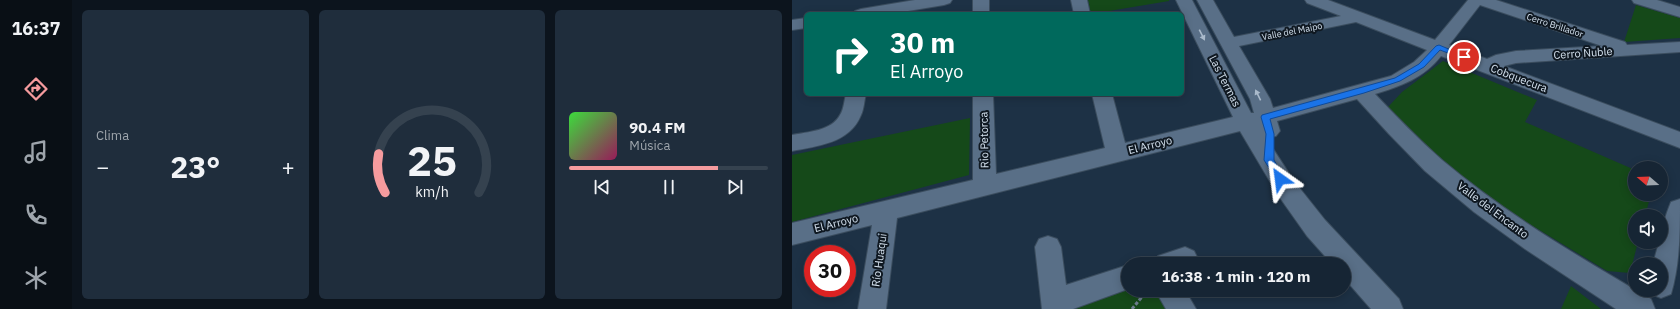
<!DOCTYPE html>
<html lang="es">
<meta charset="utf-8">
<style>
:root{--surface:#162534;--page:#1f2d3c;--text:#f1f3f6;--muted:#9ea5ac;--line:#35424f;--accent:#f59b9e}
body{margin:0;font-family:"IBM Plex Sans",sans-serif;background:var(--page);color:var(--text);height:100vh;display:flex;flex-direction:column;font-size:15px;white-space:nowrap}
*{box-sizing:border-box;margin:0}
p{font-size:13px;color:var(--muted)}
.icon{flex:none;width:22px;height:22px;fill:none;stroke:currentColor;stroke-width:2;stroke-linecap:round;stroke-linejoin:round}
.map{position:relative;flex:1;overflow:hidden}
.panel{display:flex;flex-direction:column;gap:10px;padding:10px;background:#0c141d;width:720px}
.panel>*{flex:none}
.hud{position:absolute;left:12px;top:12px;width:380px;height:84px;border-radius:6px;box-shadow:0 2px 10px #0003,0 0 0 1px var(--line);background:#00695c;color:#fff;overflow:hidden}
.needle{width:26px;rotate:289deg}
.tools{position:absolute;left:836px;top:161px;display:grid;gap:8px}
.tools a{display:grid;place-items:center;width:40px;height:40px;border-radius:50%;background:var(--surface);box-shadow:0 2px 10px #0003,0 0 0 1px var(--line);font-size:20px}
.speed{position:absolute;left:12px;top:245px;display:flex;gap:8px;font-size:20px;font-weight:700;text-align:center}
.speed>*{display:grid;place-content:center;width:52px;height:52px;border-radius:50%;background:var(--surface);box-shadow:0 2px 10px #0003,0 0 0 1px var(--line);line-height:1}
.speed .limit{border:6px solid #d22;background:#fff;color:#111}
.pin{position:absolute;display:grid;place-items:center;width:34px;height:34px;color:#fff;margin:-17px;border:2px solid #fff;border-radius:50%;box-shadow:0 1px 4px #0007}
.me{position:absolute;width:44px;margin:-22px;rotate:329deg;stroke-linejoin:round;filter:drop-shadow(0 0 3px #0008)}
.turn{display:flex;align-items:center;gap:14px;height:84px;padding:0 20px;font-size:18px}
.turn .icon{width:52px;height:52px;stroke-width:2.5}
.turn b{display:block;font-size:28px;line-height:34px}
.big{font-size:30px;font-weight:700;line-height:1.1}
.panel .card{flex:1;display:flex;flex-direction:column;justify-content:center;gap:6px;min-width:0;padding:0 14px;border-radius:6px;background:var(--page)}
.panel .dial{align-items:center;gap:0}
.dial svg{height:104px;overflow:visible;fill:none;stroke:var(--line);stroke-width:7;stroke-linecap:round;text-anchor:middle}
.dial text{fill:var(--text);stroke:none}
.song{display:flex;align-items:center;gap:12px}
.cover{width:48px;height:48px;border-radius:6px;background:linear-gradient(135deg,hsl(120 70% 55%),hsl(330 70% 35%))}
.played{height:4px;border-radius:2px;background:linear-gradient(90deg,var(--accent) 75%,var(--line) 75%)}
.keys{display:flex;justify-content:space-around;direction:ltr}
.heat{display:flex;justify-content:space-between;align-items:center;font-size:22px;direction:ltr}
.panel .tiles{flex:1;display:grid;gap:10px;grid-template-columns:repeat(3,1fr)}
.trip{position:absolute;left:329px;top:257px;width:230px;height:40px;border-radius:20px;background:var(--surface);box-shadow:0 2px 10px #0003,0 0 0 1px var(--line);font-weight:700;line-height:40px;text-align:center}
main{display:flex;flex:1;min-height:0}
.menu{display:flex;flex-direction:column;width:72px;justify-content:space-around;align-items:center;background:#090f15;color:var(--muted)}
.menu .icon{width:28px;height:28px}
.menu .selected{color:var(--accent)}
.menu b{font-size:18px;color:var(--text)}
.map>svg:first-child{display:block}
</style>
<main>
<nav class="menu">
<b>16:37</b>
<svg class="icon selected" aria-label="directions" viewBox="0 0 24 24"><path d="M12 3l9 9-9 9-9-9zM9 14v-3h6M13 9l2 2-2 2"/></svg>
<svg class="icon" aria-label="music" viewBox="0 0 24 24"><path d="M9 18V5l10-2v13"/><circle cx="6" cy="18" r="3"/><circle cx="16" cy="16" r="3"/></svg>
<svg class="icon" aria-label="phone" viewBox="0 0 24 24"><path d="M5 4h4l2 5-3 2q2 4 5 5l2-3 5 2v4C11 20 4 13 5 4z"/></svg>
<svg class="icon" aria-label="climate" viewBox="0 0 24 24"><path d="M12 3v18M4 7l16 10M4 17L20 7"/></svg>
</nav>
<section class="panel">
<div class="tiles">
<div class="card"><p>Clima</p>
<div class="heat"><a>−</a><b class="big">23°</b><a>+</a></div>
</div>
<div class="card dial"><svg viewBox="0 0 100 80">
<path d="M14 69A42 42 0 1 1 86 69"/>
<path d="M14 69A42 42 0 0 1 9 39" stroke="#f59b9e"/>
<text x="50" y="56" font-size="32" font-weight="700">25</text>
<text x="50" y="72" font-size="11">km/h</text>
</svg></div>
<div class="card">
<div class="song"><i class="cover"></i><div><b>90.4 FM</b><p>Música</p></div></div>
<div class="played"></div>
<div class="keys"><svg class="icon" aria-label="previous" viewBox="0 0 24 24"><path d="M18 5L8 12l10 7zM5 5v14"/></svg><svg class="icon" aria-label="pause" viewBox="0 0 24 24"><path d="M8 5v14M16 5v14"/></svg><svg class="icon" aria-label="next" viewBox="0 0 24 24"><path d="M6 5l10 7-10 7zM19 5v14"/></svg></div>
</div>
</div>
</section>
<div class="map">
<svg width="888" height="309" viewBox="0 0 888 309">
<rect width="100%" height="100%" fill="#1d3145"/>
<path fill="#154919" d="M296,0H377V1L299,14Z
M844,5L888,18V38L832,42Z
M651,61L745,100L733,122L843,170V194H859L853,216H843V242H846L838,273L815,271L711,208L678,183L605,123L596,107L610,92Z
M178,118L177,175L0,222V155Z
M336,285V290H368L380,309H285L283,301Z
M779,286L809,309H769Z"/>
<g fill="none" stroke-linecap="round" stroke-linejoin="round">
<g stroke="#3b4d5e" stroke-width="2">
<path id="minor" d="M123,0H160L158,3L152,5L98,14H61L63,11L69,9Z
M181,0H197V14H181Z
M279,0H295L298,14H282Z
M384,0H400L459,113H462L458,99L405,0H421L442,37L549,16L515,3L513,0H536L643,40L676,0H704L833,42L835,45L888,42V52L724,63L712,66L888,132V148L649,56C632,78 609,86 583,94C604,116 626,139 650,160C714,214 787,257 859,299L863,309H824L733,249L682,212L633,171L597,134L565,99L485,121L488,131L484,136L474,138L502,181L533,220L607,299L611,309H579L552,278V264H540L515,236L486,195L448,131L105,218L94,309H66L80,225L0,245V223L181,180V94H201L204,174L313,148L300,94H320L333,143L441,117ZM688,5L810,46L724,51L704,55L695,59L657,45ZM564,22L635,50L622,62L599,76L481,108L478,99L447,46Z
M840,0H865L888,7V17L842,3Z
M14,18V28L0,30V20Z
M54,94H74C72,101 72,109 69,115C58,143 26,146 0,151V135C15,132 40,131 48,115C52,109 52,101 54,94Z
M888,199C888,231 888,264 879,294L869,298L859,294L858,290H869V264H861L867,242H869C869,229 874,214 879,202Z
M256,236L265,239L269,247L274,285L336,265V289L281,309H250L243,247L247,239Z
M393,247L402,251L406,259L404,264H362L366,256Z
M363,290H393L404,309H374Z"/>
</g>
<path stroke="#6e7f90" stroke-width="3" stroke-dasharray="3.5 2" stroke-linecap="butt" d="M340,309L349,298L352,291"/>
<use href="#minor" fill="#596f87" fill-rule="evenodd"/>
</g>
<defs><path id="oneway-solid" d="M-6-.8H1V-3.2L6.5 0L1 3.2V.8H-6Z"/></defs>
<g fill="#aabacb">
<use href="#oneway-solid" transform="translate(410 35) rotate(63)"/>
<use href="#oneway-solid" transform="translate(466 95) rotate(-116)"/>
</g>
<path fill="#1a73e8" stroke="#114b97" d="M647,45L676,57L672,59L648,50L632,67L608,81L572,93L478,119L482,134V160L493,179L491,181H485L472,160L474,134L469,117L470,115L603,78L627,64L644,46Z"/>
<g text-anchor="middle" dominant-baseline="central" stroke-width="4" stroke-linejoin="round" paint-order="stroke">
<g font-size="9" fill="#d6e3f0" stroke="#0f1821">
<text transform="translate(763 25) rotate(18)">Cerro Brillador</text>
<text transform="translate(500 31) rotate(-11)">Valle del Maipo</text>
</g>
<g font-size="11" fill="#d6e3f0" stroke="#0f1821">
<text transform="translate(791 53) rotate(-4)">Cerro Ñuble</text>
<text transform="translate(727 78) rotate(21)">Cobquecura</text>
<text transform="translate(433 81) rotate(63)">Las Termas</text>
<text transform="translate(192 140) rotate(-91)">Rio Petorca</text>
<text transform="translate(358 145) rotate(-14)">El Arroyo</text>
<text transform="translate(701 210) rotate(37)">Valle del Encanto</text>
<text transform="translate(44 223) rotate(-14)">El Arroyo</text>
<text transform="translate(87 260) rotate(-82)">Río Huaqui</text>
</g>
</g>
</svg>
<div class="tools">
<a><svg class="needle" viewBox="-14 -14 28 28"><path d="M0-13l5 13h-10z" fill="#e53935"/><path d="M0 13l5-13h-10z" fill="#9ea5ac"/></svg></a>
<a><svg class="icon" aria-label="sound" viewBox="0 0 24 24"><path d="M4 9h4l5-4v14l-5-4H4zM17 9q2 3 0 6"/></svg></a>
<a><svg class="icon" aria-label="layers" viewBox="0 0 24 24"><path d="M12 4l9 5-9 5-9-5zM3 14l9 5 9-5"/></svg></a>
</div>
<div class="speed"><div class="limit">30</div></div>
<div class="pin" style="left:672px;top:57px;background:#d93025"><svg class="icon" aria-label="arrive" viewBox="0 0 24 24"><path d="M6 21V4h12l-3 4 3 4H6"/></svg></div>
<svg class="me" style="left:488px;top:179px" viewBox="-20 -20 40 40"><path d="M0-17L14 15 0 8-14 15z" fill="#1a73e8" stroke="#fff" stroke-width="4"/></svg>
<div class="trip">16:38 · 1 min · 120 m</div>
<div class="hud">
<div class="turn"><svg class="icon" aria-label="right" viewBox="0 0 24 24"><path d="M7 20v-9h11M14 6l5 5-5 5"/></svg><div><b>30 m</b>El Arroyo</div></div>
</div>
</div>
</main>
